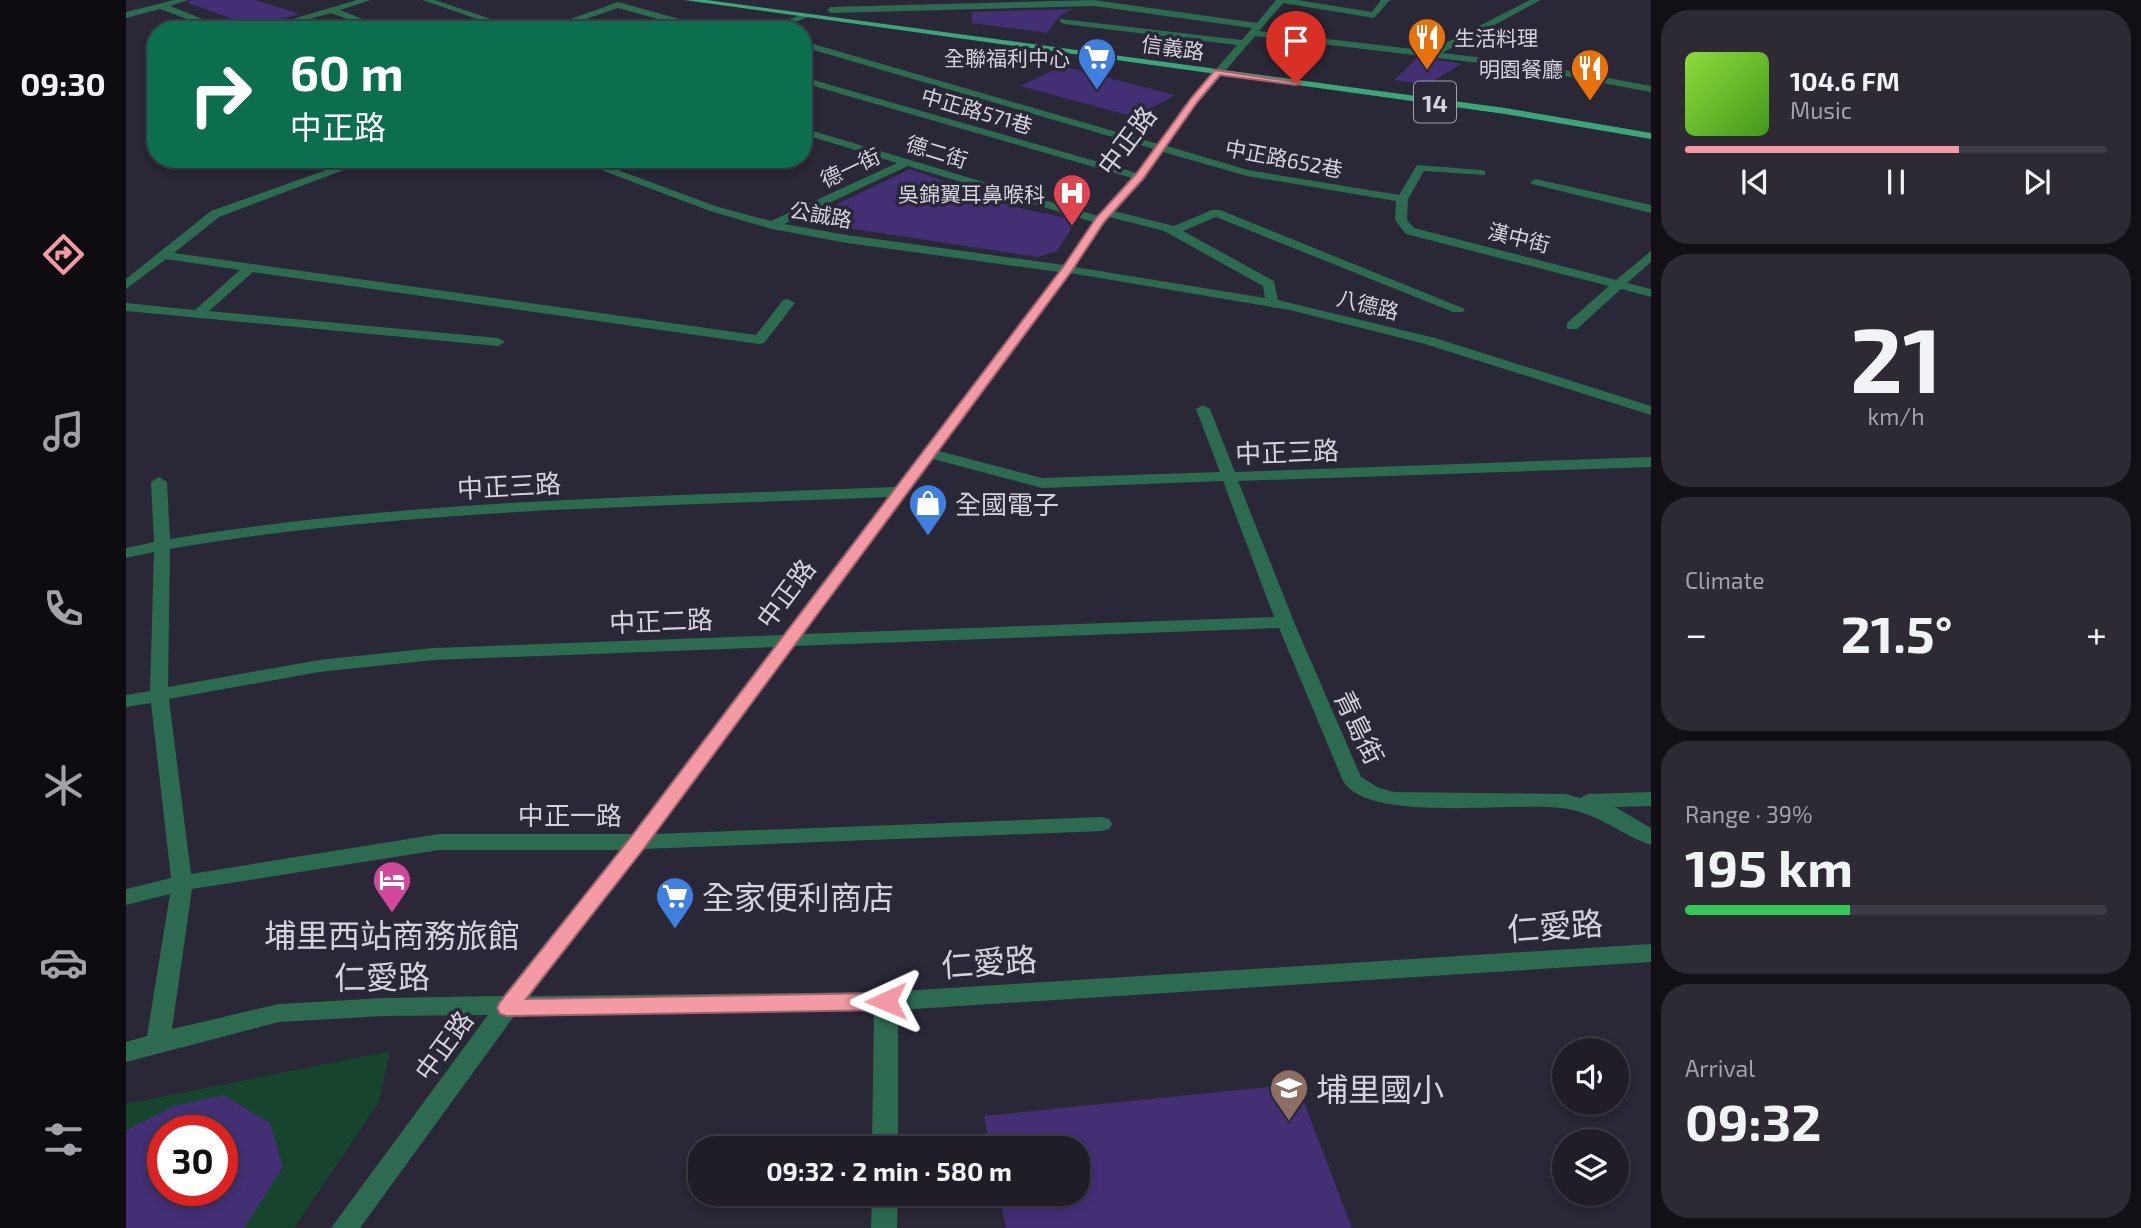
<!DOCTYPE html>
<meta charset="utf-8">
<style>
:root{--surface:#201d28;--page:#2d2a34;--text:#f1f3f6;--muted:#a2a2a8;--line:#3d3b45;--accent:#f49aa4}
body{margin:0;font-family:"Exo 2","Noto Sans TC",sans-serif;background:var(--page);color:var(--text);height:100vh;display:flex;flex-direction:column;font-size:26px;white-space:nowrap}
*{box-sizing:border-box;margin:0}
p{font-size:23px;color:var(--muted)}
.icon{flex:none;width:38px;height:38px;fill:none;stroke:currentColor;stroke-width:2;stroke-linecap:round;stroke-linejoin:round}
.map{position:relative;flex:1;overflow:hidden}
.details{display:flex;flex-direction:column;gap:10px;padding:10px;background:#121016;width:490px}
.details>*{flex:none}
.guide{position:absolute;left:21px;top:21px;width:665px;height:147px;border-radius:28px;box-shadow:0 4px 10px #0003,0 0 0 2px var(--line);background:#0b6e4f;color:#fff;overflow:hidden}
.buttons{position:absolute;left:1426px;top:1038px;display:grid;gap:14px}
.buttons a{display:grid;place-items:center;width:77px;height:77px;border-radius:50%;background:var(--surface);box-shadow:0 4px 10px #0003,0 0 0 2px var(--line);font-size:35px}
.speed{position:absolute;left:21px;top:1115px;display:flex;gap:14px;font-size:35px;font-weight:700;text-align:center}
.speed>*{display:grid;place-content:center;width:91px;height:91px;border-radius:50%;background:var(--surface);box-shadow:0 4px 10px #0003,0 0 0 2px var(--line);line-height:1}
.speed .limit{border:10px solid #d22;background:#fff;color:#111}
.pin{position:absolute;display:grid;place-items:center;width:60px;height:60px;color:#fff;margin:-72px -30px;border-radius:50% 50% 50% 0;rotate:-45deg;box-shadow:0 0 7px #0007}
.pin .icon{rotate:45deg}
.me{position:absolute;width:77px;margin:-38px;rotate:269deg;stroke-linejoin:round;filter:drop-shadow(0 0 5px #0008)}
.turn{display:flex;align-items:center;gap:24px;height:147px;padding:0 28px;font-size:32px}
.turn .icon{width:91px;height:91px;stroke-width:2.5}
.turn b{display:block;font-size:49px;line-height:60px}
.big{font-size:52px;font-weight:700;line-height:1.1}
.details .card{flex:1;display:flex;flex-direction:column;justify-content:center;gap:10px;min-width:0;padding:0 24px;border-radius:28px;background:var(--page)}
.details .dial{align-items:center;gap:0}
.dial b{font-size:91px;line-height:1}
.song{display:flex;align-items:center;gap:21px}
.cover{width:84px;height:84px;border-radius:10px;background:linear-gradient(135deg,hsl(90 70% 55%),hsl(100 70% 35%))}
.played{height:7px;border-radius:4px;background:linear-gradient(90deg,var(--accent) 65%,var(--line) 65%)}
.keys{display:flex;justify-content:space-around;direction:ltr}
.heat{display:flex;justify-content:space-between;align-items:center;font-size:38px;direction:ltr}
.charge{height:10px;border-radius:5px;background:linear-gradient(90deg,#34c759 39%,var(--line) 0)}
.trip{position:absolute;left:562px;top:1136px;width:402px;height:70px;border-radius:28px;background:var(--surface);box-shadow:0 4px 10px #0003,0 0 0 2px var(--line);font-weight:700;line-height:70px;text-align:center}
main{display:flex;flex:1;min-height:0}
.tab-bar{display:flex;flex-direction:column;width:126px;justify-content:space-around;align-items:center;background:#0d0c10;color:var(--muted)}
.tab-bar .icon{width:49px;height:49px}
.tab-bar .on{color:var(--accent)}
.tab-bar b{font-size:32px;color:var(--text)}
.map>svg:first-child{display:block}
</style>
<main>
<nav class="tab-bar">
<b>09:30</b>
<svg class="icon on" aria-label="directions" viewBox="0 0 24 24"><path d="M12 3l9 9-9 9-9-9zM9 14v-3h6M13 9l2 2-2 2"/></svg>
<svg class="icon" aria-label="music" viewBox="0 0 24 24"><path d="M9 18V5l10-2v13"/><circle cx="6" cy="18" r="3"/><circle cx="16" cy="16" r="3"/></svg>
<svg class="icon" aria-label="phone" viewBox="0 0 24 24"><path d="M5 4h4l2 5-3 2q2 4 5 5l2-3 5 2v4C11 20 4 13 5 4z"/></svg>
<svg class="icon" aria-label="climate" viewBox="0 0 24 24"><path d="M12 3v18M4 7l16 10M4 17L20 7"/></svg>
<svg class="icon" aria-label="car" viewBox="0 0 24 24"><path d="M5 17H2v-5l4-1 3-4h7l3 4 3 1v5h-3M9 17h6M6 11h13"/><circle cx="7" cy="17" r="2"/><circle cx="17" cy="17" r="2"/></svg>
<svg class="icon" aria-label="filters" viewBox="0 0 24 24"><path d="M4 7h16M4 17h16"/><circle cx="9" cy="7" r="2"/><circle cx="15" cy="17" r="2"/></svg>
</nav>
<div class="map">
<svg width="1525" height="1228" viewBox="0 0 1525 1228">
<rect width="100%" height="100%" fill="#2a2736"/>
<path fill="#17442d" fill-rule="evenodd" d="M264,1051L253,1102L168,1228H0V1104ZM37,1130H96V1190H37Z"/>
<path fill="#422f74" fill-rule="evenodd" d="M65,0H129L174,14L129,27L62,3Z
M946,9L933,17L921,33L846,23V12Z
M1291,58L1327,62L1335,64L1306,82L1298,84L1268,80Z
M936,66L1049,95L1009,117L894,86Z
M784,169L897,209L951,220L931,251L912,257L676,221Z
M1171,1084L1226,1228H880L873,1194H952V1148H864L858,1116Z
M97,1095L144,1123L157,1167L118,1228H0V1130L48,1106ZM37,1130H96V1190H37Z"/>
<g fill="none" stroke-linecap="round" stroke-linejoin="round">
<path fill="#2c6b50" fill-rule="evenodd" d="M48,0H62L44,6L104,30H91L34,9L0,18V12Z
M231,0H245L214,10L264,30H251L205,13L144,30H129Z
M296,0H309L397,30H383Z
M968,0L1131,23L1150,0H1171L1246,12L1255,0H1264L1248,18L1157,3L1133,31L1304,51L1404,0H1415L1316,53L1395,62L1525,86V92L1395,68L1129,36L1065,111L1041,146L1122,170L1273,195L1291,165L1355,170L1359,171V175L1298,171L1282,199L1281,220L1288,228L1490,280L1525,251V262L1501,283L1525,289V297L1495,289L1451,329H1441V323L1483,286L1280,234L1269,220L1270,201L1121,176L1037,152L1018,179L988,211L1048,226L1086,210H1094L1339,309L1337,312H1327L1090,217L1057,231L1148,281L1152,300L1309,338L1525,406V415L1299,344L1164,310L944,273L813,451L916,478L1094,472L1070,409L1077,405L1084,409L1109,472L1525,457V467L1112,481L1168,622L1235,777L1253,788L1268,792L1440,794L1454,798L1462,794L1525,792V806L1489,807L1525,828V845C1495,835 1476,815 1441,809C1394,800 1243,825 1217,781L1153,628L668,646L529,834L976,817L983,819L986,824L983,829L976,831L518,849L404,996L760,992L1525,944V962L772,1010V1148H746L748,1010L389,1015L234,1228H205L362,1015L258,1016L153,1022L0,1062V1042L21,1036L44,894L0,905V889L45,878L25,703L0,707V695L24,691L28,552L0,558V548L28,542L25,482L33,477L41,482L44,539C283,499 528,497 769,487L933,272L721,243L646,229L584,211L446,159H462L592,207L645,221L771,163L677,134V128L972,216L1006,178L677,83V77L1011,173L1028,149L677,47V41L1032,144L1057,107L1111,45L938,24L933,21L935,19L1116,40L1126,28L968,6L705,13L701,10L705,7ZM782,166L967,222L938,265L721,235L658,224ZM983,217L1038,231L1137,286L1139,298L949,267ZM807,459L916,488L1097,481L1148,617L677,634ZM762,497L657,635L307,648L193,660L42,687L44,549C281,508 523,507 762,497ZM648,647L506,834H313L65,874L43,699L193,672L307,660ZM313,850H494L377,996L258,998L153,1004L46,1029L66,889Z
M492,2L586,28L587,30H572L492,8L428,30H414Z
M677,14L684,16L650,30H637Z
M231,159H247L93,217L48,253L630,335L657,300L662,299L669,303L638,343L633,344L127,272L83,311L372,338L379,342L372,346L0,311V303L69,310L114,270L40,259L0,289V279L85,211Z
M1410,179L1525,205V213L1406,184L1404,182Z
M746,1194H772L771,1228H745Z"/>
<path fill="#3aa67a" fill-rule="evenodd" d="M558,0H581L1379,108L1525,133V139L1379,114Z"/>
</g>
<path fill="#f49aa4" stroke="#9f646b" stroke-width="2" d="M1089,70L1175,83L1170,85L1094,75L1072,101L1017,179L978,222L945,272L519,847L400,999L760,993L767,995L770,1001L767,1007L760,1010L381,1016L374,1014L371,1008L374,1002L505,837L937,267L970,218L1010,174L1066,97Z"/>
<defs>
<g id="restaurant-pin" transform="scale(2.0125)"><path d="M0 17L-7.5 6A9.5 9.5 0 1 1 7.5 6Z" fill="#e8710a" stroke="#2a2736"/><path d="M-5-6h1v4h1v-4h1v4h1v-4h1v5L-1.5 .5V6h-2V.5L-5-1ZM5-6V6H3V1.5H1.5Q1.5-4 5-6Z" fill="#fff"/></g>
<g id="supermarket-pin" transform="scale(2.0125)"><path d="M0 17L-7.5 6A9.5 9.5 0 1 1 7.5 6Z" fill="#3f7fe0" stroke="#2a2736"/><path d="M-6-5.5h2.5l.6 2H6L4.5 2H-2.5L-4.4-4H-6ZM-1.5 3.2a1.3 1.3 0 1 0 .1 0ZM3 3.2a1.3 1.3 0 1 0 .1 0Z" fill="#fff"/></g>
<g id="hospital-pin" transform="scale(2.0125)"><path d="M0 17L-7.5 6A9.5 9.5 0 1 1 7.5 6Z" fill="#e0444e" stroke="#2a2736"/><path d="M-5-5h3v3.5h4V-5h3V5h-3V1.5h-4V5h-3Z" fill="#fff"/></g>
<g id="shop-pin" transform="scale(2.0125)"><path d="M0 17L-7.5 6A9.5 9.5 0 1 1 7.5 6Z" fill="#3f7fe0" stroke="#2a2736"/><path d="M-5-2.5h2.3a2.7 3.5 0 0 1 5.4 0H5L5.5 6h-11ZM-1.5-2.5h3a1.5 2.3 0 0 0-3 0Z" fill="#fff"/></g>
<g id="hotel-pin" transform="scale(2.0125)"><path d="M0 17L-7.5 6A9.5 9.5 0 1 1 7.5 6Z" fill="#d1479c" stroke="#2a2736"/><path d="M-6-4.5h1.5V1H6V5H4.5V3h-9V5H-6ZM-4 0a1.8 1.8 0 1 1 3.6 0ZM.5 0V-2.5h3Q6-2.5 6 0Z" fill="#fff"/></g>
<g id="school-pin" transform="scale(2.0125)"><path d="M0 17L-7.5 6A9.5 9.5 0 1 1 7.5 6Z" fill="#8d6e63" stroke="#2a2736"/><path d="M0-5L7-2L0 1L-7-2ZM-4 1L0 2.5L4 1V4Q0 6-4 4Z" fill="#fff"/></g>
</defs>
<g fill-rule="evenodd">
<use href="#restaurant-pin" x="1301" y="37"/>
<use href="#supermarket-pin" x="971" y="57"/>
<use href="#restaurant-pin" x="1464" y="68"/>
<use href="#hospital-pin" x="946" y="193"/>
<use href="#shop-pin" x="802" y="503"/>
<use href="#hotel-pin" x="266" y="880"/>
<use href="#supermarket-pin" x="549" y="896"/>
<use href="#school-pin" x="1163" y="1088"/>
</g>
<g text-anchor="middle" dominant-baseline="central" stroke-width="7" stroke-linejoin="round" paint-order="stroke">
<g font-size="21" fill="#d4d3dd" stroke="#2a2736" text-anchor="end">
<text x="1328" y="37" text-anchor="start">生活料理</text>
<text x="944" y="57">全聯福利中心</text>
<text x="1437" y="68">明園餐廳</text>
<text x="919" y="193">吳錦翼耳鼻喉科</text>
</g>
<g font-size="21" fill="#d4d3dd" stroke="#2a2736">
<text transform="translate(1047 47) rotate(8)">信義路</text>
<text transform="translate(851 110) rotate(16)">中正路571巷</text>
<text transform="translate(811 151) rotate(17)">德二街</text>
<text transform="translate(1158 158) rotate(11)">中正路652巷</text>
<text transform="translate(724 167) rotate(-25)">德一街</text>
<text transform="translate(695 214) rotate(10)">公誠路</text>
<text transform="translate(1393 237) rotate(14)">漢中街</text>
<text transform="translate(1242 304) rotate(14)">八德路</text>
</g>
<rect fill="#2a2736" stroke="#a19fab" stroke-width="2" x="1288" y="81.5" width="42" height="41" rx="5"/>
<g font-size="24" font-weight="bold" fill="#d4d3dd">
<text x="1309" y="102">14</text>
</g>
<g font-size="26" fill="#d4d3dd" stroke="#2a2736">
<text transform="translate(1000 140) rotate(-53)">中正路</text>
<text transform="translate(1161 451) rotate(-2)">中正三路</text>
<text transform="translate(383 485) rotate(-3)">中正三路</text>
<text transform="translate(659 593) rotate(-53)">中正路</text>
<text transform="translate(535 620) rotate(-2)">中正二路</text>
<text transform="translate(1234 727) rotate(64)">青島街</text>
<text x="444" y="814">中正一路</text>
<text transform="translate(317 1045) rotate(-54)">中正路</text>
</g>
<g font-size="26" fill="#d4d3dd" stroke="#2a2736" text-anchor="start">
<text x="829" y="503">全國電子</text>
</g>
<g font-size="32" fill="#d4d3dd" stroke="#2a2736" text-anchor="start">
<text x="576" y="896">全家便利商店</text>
<text x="266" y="934" text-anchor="middle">埔里西站商務旅館</text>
<text x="1190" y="1088">埔里國小</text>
</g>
<g font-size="32" fill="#d4d3dd" stroke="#2a2736">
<text transform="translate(1429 925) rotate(-4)">仁愛路</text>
<text transform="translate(863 961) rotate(-4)">仁愛路</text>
<text transform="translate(256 976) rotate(-1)">仁愛路</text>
</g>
</g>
</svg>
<div class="buttons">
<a><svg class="icon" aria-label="sound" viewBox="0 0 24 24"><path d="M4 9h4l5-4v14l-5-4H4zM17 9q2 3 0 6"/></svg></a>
<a><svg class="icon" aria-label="layers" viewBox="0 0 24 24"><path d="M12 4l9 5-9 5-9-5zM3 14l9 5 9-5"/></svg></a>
</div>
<div class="speed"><div class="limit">30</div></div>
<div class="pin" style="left:1170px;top:83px;background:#d93025"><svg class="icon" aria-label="arrive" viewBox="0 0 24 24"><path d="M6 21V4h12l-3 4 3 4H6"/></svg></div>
<svg class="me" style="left:760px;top:1001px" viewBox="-20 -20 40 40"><path d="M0-17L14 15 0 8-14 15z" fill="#f49aa4" stroke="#fff" stroke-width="4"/></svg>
<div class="trip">09:32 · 2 min · 580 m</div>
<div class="guide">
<div class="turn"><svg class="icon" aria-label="right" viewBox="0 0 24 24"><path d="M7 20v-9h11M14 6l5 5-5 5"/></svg><div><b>60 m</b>中正路</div></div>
</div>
</div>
<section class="details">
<div class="card">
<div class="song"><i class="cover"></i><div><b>104.6 FM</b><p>Music</p></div></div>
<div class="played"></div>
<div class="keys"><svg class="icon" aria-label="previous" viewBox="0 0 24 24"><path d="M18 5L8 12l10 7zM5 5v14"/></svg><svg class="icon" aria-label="pause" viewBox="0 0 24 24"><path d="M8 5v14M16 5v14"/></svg><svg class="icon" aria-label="next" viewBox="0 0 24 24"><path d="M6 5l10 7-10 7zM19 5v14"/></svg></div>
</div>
<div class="card dial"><b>21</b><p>km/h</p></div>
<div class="card"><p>Climate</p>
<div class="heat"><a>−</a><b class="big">21.5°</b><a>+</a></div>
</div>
<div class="card"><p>Range · 39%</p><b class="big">195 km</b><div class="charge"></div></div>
<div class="card"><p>Arrival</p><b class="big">09:32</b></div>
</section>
</main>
